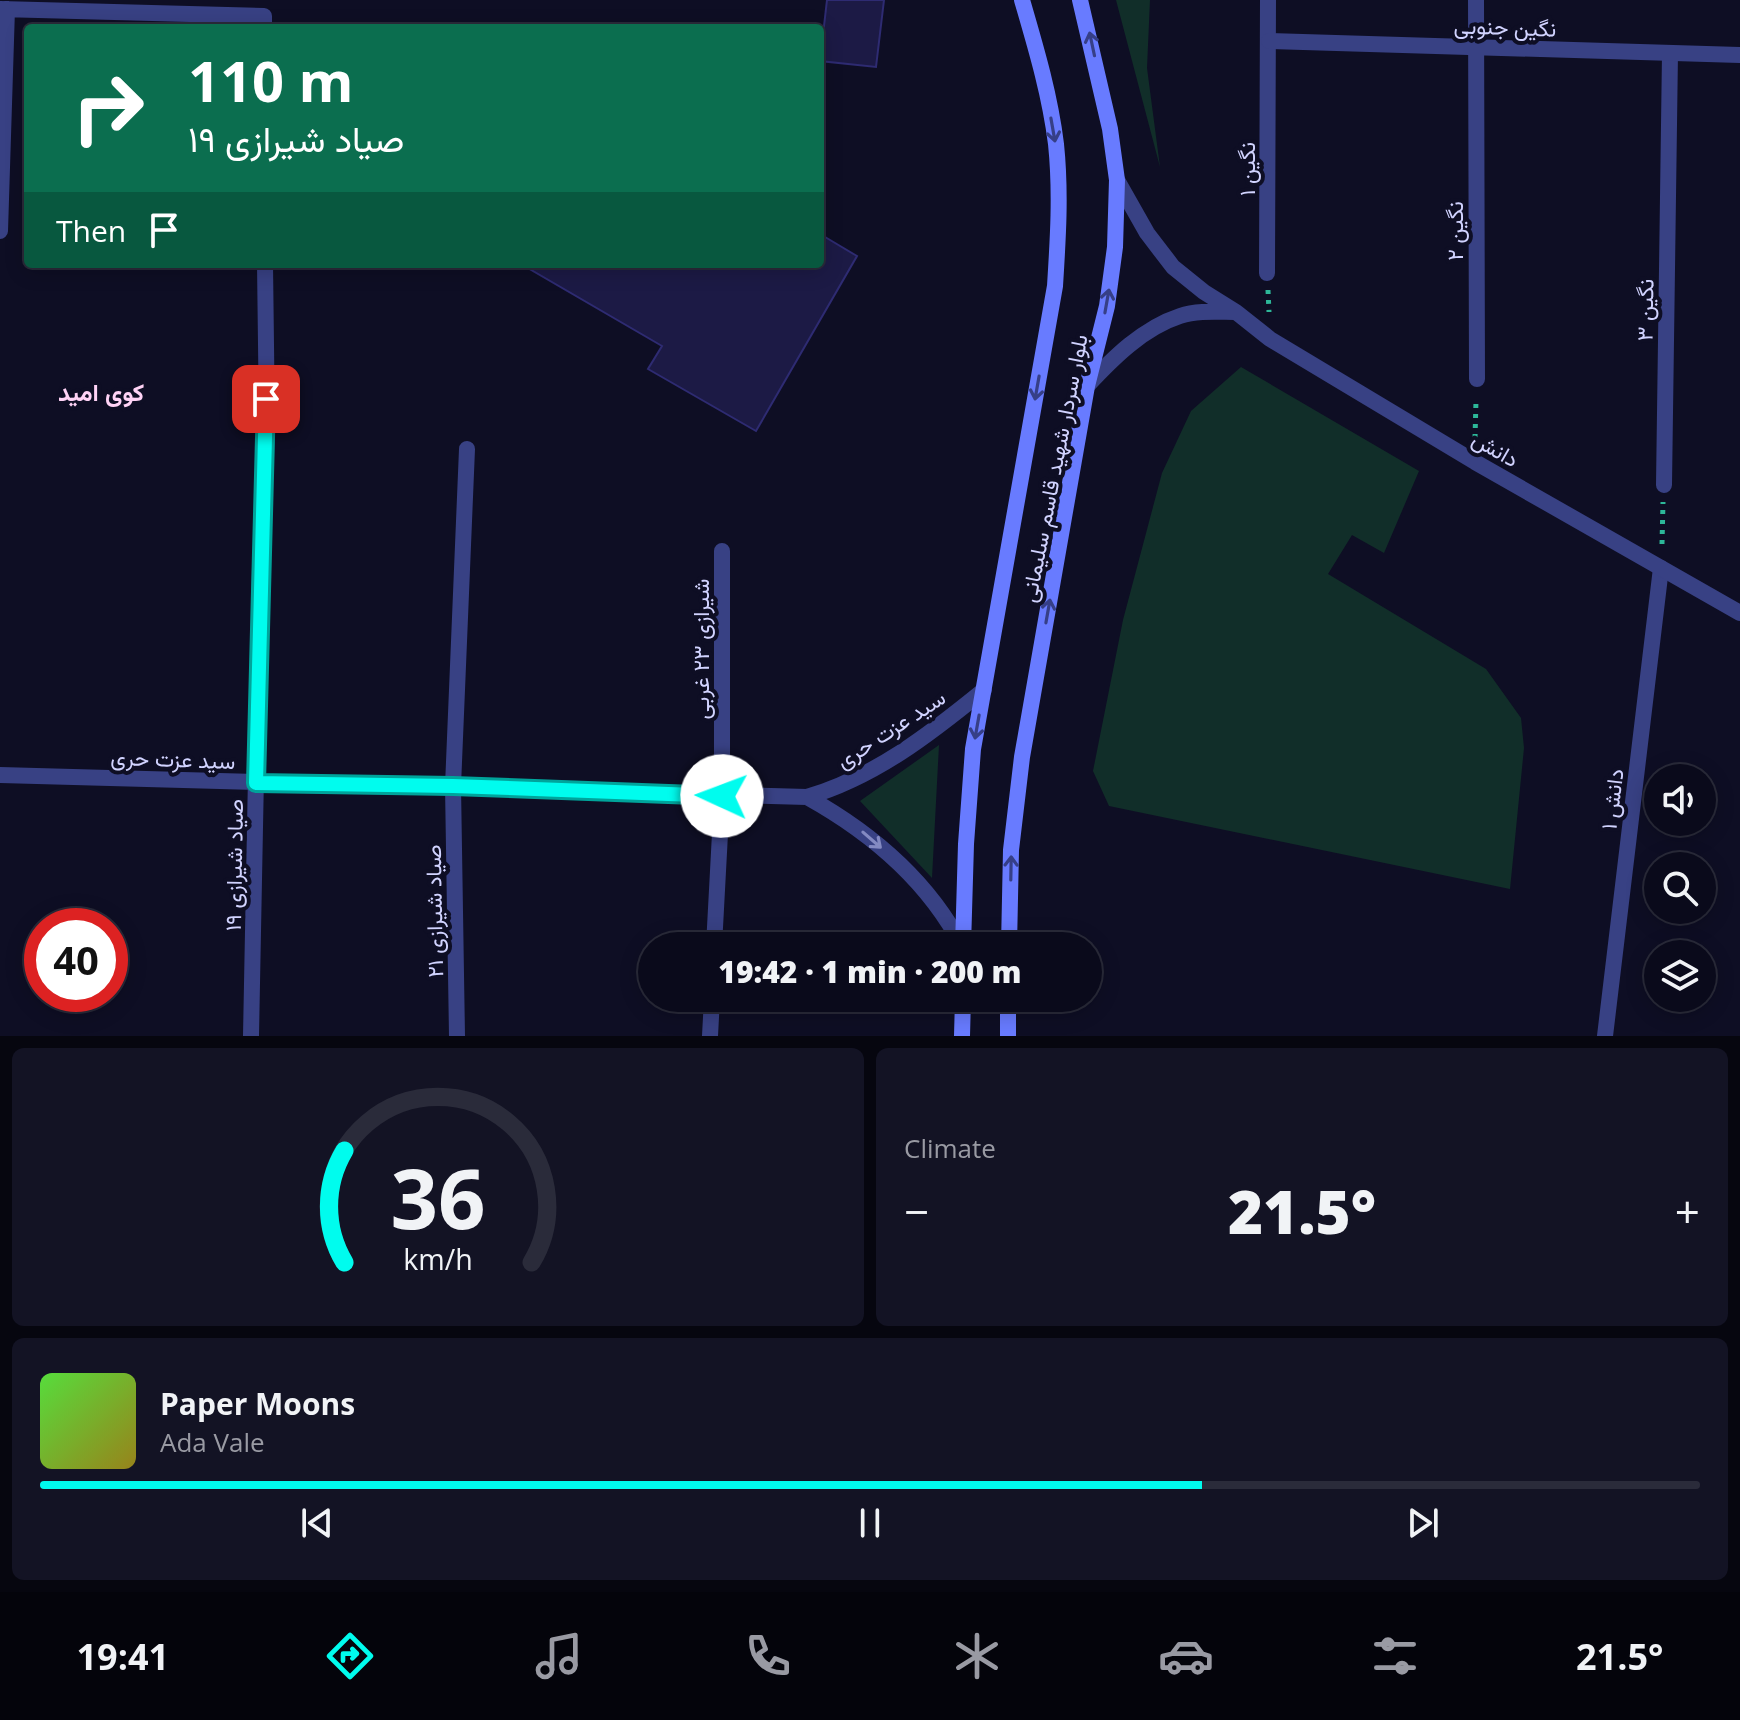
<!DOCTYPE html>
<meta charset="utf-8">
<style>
:root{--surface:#0a0a1b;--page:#131324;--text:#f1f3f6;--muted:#999aa3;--line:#2a2b3a;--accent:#00fcee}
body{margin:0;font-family:"Open Sans",Vazirmatn,sans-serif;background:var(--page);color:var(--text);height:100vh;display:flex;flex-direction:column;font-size:30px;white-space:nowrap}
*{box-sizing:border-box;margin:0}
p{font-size:26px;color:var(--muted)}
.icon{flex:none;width:44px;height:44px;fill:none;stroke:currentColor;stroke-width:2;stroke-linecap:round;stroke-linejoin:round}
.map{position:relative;height:1036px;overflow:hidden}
.side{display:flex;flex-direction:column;gap:12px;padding:12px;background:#06060f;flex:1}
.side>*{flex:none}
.banner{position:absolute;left:24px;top:24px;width:800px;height:244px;border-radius:8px;box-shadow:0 4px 20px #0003,0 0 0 2px var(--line);background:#0b6e4f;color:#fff;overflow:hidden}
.fabs{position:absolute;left:1644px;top:764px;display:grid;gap:16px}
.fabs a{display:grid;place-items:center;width:72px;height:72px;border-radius:50%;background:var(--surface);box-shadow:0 4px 20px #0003,0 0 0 2px var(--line);font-size:40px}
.speed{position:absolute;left:24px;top:908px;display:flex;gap:16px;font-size:40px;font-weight:700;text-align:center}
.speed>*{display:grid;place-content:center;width:104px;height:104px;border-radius:50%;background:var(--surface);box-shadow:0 4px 20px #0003,0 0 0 2px var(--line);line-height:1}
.speed .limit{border:12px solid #d22;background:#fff;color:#111}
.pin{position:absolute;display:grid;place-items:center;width:68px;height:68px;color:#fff;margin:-34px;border-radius:16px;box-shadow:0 4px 12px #0006}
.me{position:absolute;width:88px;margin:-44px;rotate:272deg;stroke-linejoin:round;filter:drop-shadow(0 0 6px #0008)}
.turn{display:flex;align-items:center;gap:28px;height:168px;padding:0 32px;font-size:36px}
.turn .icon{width:104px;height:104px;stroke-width:2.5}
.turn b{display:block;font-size:56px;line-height:68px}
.then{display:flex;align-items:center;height:76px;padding:0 32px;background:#0003;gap:16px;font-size:30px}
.big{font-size:60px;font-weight:800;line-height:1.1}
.side .card{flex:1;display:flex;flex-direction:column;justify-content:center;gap:12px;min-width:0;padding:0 28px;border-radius:12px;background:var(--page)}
.side .dial{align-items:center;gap:0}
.dial svg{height:208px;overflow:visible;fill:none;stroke:var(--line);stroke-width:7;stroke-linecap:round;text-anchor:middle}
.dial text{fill:var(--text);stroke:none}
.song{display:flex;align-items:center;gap:24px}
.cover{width:96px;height:96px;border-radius:12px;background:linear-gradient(135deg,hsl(110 70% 55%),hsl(50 70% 35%))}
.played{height:8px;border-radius:4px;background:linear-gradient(90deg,var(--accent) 70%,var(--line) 70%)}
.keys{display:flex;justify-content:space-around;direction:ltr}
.heat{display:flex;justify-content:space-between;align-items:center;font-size:44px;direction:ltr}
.side .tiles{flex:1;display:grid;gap:12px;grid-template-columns:1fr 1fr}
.card:last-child{grid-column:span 2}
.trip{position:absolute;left:638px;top:932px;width:464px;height:80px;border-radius:40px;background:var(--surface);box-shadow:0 4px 20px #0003,0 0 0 2px var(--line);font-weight:800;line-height:80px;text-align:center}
.tabs{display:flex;height:128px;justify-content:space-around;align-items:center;background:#04040b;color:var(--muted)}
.tabs .icon{width:56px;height:56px}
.tabs .selected{color:var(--accent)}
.tabs b{font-size:36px;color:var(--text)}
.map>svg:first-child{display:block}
</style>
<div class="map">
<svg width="1740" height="1036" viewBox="0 0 1740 1036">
<rect width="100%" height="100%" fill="#0e0e24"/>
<path fill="#112e29" d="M1116,0H1150L1147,68L1160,167Z
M1241,367L1419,471L1384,553L1352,535L1328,574L1486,669L1521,718L1524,748L1510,889L1109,806L1093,771L1123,620L1162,473L1191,411Z
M939,745L932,878L860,801Z"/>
<path fill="#1c1a45" stroke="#2e2b72" stroke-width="2" d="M827,0H884L876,67L820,61Z
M820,234L857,256L756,431L648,369L662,346L521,264H820Z"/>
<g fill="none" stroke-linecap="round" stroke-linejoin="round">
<path stroke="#2db799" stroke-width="5" stroke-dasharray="4 6" stroke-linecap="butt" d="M1268,290L1269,312
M1475,438L1476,400
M1662,544L1663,502"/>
<path stroke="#384184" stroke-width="16" d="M0,9L264,16V28
M0,231L7,9
M1267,273L1268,0
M1664,485L1670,53
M714,946L722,796V551
M251,1036L260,567L267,425L265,264
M457,1036L453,786L467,449
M710,1036L712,998
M1605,1036L1661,568"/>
<path stroke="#384184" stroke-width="16" d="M1476,0L1477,379
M1269,41L1740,55
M1117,180L1147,233L1173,267L1204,292L1236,312L1270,339L1475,462L1740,613
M1087,386C1113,358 1143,328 1180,316C1198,310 1218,312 1236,312
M0,775L807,797C875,777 930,734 984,690
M807,797C870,832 928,881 962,946"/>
<path stroke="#687bff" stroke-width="16" d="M963,946L966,844L973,749L1055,286C1058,239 1061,192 1056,144C1050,95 1036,48 1022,0
M1009,946L1011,850L1022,757L1087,386L1107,306L1115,247L1117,180L1110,129L1080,0
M962,1036L963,998
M1008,1036V998"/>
</g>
<defs><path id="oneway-shaft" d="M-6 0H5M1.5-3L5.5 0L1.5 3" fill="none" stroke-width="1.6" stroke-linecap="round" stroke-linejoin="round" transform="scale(2)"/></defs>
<g stroke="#363f87">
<use href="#oneway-shaft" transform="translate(1092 44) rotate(-102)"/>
<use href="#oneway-shaft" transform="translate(1053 130) rotate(80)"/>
<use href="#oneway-shaft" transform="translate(1107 301) rotate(-80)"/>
<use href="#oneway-shaft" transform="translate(1037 388) rotate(100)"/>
<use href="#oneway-shaft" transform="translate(1048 611) rotate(-80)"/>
<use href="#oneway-shaft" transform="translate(977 727) rotate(100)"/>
<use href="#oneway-shaft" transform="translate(1011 868) rotate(-89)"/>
</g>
<use stroke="#848ac2" href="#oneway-shaft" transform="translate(872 840) rotate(41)"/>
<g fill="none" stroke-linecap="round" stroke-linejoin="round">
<g stroke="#00a49b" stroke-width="20">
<path id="route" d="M266,399L256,783L453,786L722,796"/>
</g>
<use href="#route" stroke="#00fcee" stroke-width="14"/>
</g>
<g text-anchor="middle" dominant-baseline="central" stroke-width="8" stroke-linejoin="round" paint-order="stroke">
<g font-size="22" fill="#d1d3ff" stroke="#0e0e24">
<text transform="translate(1505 26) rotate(2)">نگین جنوبی</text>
<text transform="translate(1246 169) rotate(-90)">نگین ۱</text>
<text transform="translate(1454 231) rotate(-90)">نگین ۲</text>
<text transform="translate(1644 310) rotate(-89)">نگین ۳</text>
<text transform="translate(1496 448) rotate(30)">دانش</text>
<text transform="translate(1053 468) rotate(-79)">بلوار سردار شهید قاسم سلیمانی</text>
<text transform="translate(700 649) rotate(-90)">شیرازی ۲۳ غربی</text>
<text transform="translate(890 728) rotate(-33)">سید عزت حری</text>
<text transform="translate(173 758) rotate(2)">سید عزت حری</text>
<text transform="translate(1611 799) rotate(-83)">دانش ۱</text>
<text transform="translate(233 865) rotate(-89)">صیاد شیرازی ۱۹</text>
<text transform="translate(433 911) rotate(-91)">صیاد شیرازی ۲۱</text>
</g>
<g font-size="24" font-weight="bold" fill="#ffd3f6" stroke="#0e0e24">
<text x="101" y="391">کوی امید</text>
</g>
</g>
</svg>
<div class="fabs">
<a><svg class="icon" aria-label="sound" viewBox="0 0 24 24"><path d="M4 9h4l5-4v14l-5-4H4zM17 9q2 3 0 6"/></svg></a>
<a><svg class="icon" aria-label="search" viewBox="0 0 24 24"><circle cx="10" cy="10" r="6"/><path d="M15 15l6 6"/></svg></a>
<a><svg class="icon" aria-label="layers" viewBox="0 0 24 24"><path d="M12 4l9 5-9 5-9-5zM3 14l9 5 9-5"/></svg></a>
</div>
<div class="speed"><div class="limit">40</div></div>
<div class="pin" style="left:266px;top:399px;background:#d93025"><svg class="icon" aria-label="arrive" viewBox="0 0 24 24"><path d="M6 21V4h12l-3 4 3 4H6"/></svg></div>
<svg class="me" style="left:722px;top:796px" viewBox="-20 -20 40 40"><circle r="19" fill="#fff"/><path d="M0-13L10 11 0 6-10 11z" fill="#00fcee"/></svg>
<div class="trip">19:42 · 1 min · 200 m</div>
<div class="banner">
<div class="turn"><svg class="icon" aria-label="right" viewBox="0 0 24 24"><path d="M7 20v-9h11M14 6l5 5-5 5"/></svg><div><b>110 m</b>صیاد شیرازی ۱۹</div></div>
<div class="then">Then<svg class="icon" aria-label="arrive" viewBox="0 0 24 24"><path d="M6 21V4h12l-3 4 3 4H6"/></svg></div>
</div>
</div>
<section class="side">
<div class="tiles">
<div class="card dial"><svg viewBox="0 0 100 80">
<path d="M14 69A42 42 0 1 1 86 69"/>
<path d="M14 69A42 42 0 0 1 14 26" stroke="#00fcee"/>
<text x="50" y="56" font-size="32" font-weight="700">36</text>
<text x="50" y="72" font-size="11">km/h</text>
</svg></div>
<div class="card"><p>Climate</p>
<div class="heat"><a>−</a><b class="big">21.5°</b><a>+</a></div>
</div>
<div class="card">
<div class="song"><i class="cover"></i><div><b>Paper Moons</b><p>Ada Vale</p></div></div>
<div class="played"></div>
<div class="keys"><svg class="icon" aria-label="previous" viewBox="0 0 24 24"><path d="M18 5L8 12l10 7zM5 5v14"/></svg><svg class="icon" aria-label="pause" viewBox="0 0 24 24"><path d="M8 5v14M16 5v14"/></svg><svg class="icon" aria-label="next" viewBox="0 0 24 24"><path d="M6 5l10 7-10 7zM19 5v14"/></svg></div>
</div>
</div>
</section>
<nav class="tabs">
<b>19:41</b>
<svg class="icon selected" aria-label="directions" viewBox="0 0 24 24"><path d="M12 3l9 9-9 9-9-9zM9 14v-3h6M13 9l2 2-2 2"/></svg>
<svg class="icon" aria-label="music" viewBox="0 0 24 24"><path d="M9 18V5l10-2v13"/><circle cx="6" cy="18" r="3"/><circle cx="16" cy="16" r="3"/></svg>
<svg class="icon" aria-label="phone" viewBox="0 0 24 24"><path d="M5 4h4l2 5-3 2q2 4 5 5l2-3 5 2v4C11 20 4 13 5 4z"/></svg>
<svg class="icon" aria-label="climate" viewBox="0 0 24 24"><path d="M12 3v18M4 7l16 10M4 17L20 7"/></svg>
<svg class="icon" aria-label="car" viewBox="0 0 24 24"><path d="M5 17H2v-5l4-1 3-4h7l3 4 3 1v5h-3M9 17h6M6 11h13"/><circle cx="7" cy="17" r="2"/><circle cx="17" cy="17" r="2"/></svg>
<svg class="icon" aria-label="filters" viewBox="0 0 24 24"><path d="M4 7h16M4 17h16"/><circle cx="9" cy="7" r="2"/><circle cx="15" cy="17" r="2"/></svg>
<b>21.5°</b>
</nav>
